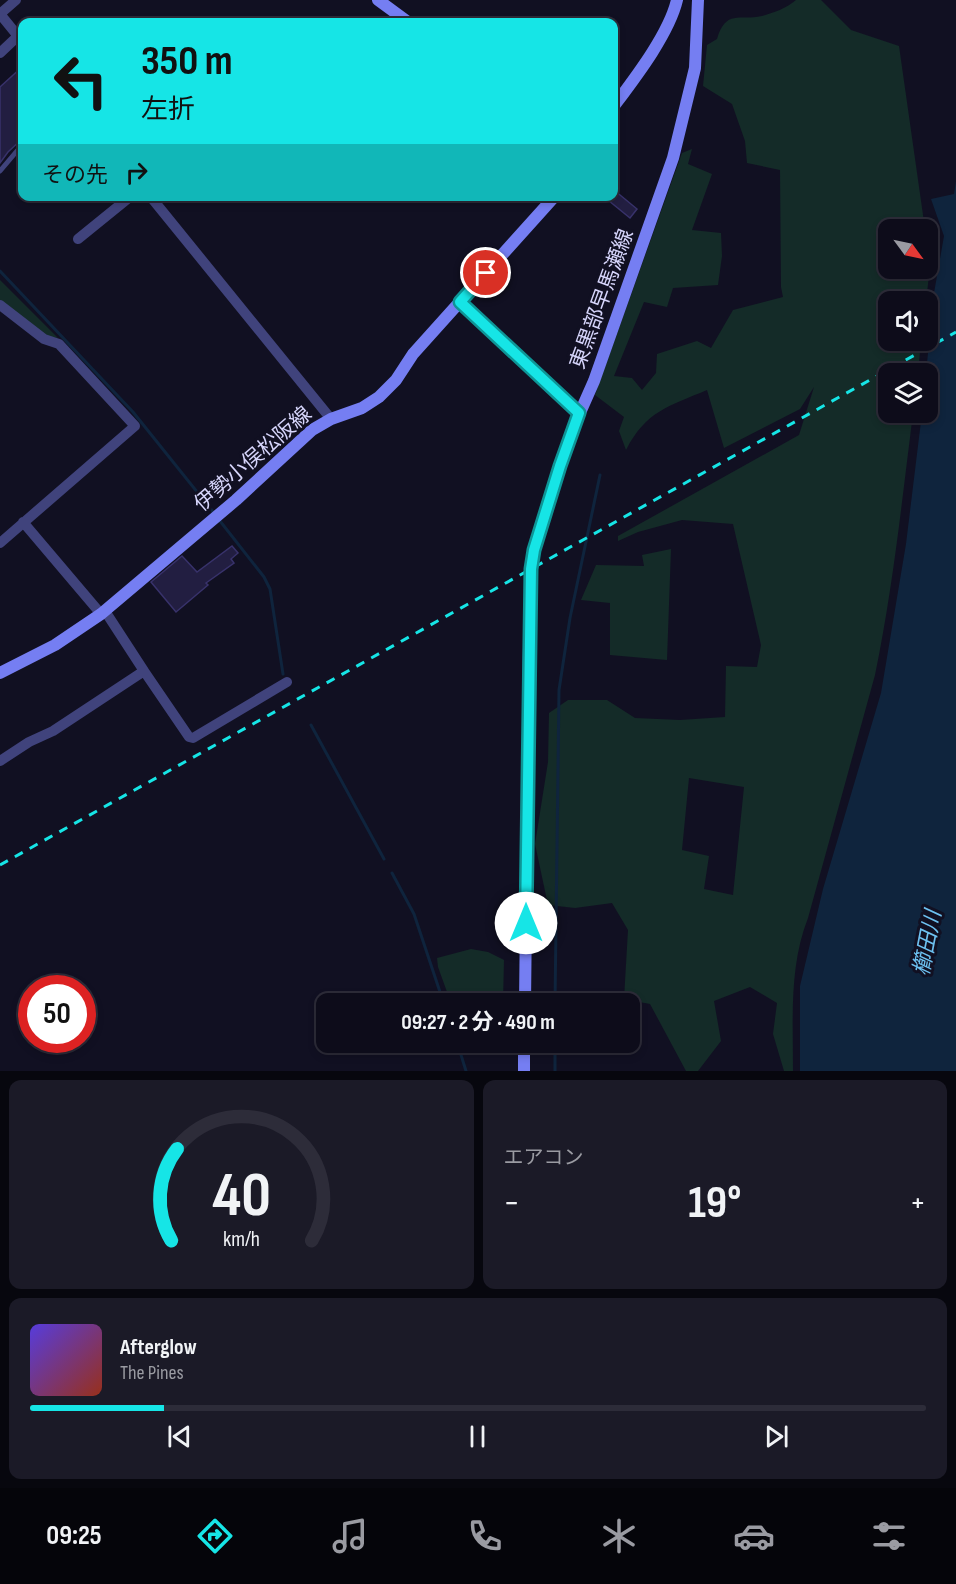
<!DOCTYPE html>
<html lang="ja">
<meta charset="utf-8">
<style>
:root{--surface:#0d0c1a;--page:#1b1a27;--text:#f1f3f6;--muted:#9a9ba2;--line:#2d2c39;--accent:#16e5e6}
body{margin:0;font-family:"Sofia Sans Condensed","Noto Sans JP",sans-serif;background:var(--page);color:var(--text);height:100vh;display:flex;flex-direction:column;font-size:22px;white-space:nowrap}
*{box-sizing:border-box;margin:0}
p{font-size:20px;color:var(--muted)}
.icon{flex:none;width:33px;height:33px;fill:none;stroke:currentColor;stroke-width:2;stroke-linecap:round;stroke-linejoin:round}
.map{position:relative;height:1071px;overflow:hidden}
.sheet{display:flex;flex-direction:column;gap:9px;padding:9px;background:#07070e;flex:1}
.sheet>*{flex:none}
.banner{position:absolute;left:18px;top:18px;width:600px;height:183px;border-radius:12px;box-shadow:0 3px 9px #0003,0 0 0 2px var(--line);background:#16e5e6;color:#111;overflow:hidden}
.needle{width:39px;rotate:123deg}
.fabs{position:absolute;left:878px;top:219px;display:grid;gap:12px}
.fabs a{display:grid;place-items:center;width:60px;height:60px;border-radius:12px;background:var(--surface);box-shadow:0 3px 9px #0003,0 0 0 2px var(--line);font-size:30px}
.speed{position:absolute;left:18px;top:975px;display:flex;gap:12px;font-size:30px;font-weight:700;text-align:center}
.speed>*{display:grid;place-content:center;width:78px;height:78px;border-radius:50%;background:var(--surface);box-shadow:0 3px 9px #0003,0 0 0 2px var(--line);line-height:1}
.speed .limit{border:9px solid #d22;background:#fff;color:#111}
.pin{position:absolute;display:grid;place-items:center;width:51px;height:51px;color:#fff;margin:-26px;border:3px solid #fff;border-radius:50%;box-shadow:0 2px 6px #0007}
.me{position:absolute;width:66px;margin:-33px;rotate:0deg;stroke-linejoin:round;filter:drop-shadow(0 0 4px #0008)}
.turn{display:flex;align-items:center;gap:21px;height:126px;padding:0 24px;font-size:27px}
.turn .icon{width:78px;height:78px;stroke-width:2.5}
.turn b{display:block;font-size:42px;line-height:51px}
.then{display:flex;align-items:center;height:57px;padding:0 24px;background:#0003;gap:12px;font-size:22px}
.big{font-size:45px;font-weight:700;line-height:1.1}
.sheet .widget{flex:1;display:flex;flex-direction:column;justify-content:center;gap:9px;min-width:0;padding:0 21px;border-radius:12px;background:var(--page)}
.sheet .dial{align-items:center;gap:0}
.dial svg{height:156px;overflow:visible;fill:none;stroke:var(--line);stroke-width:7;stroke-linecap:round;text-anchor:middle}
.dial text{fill:var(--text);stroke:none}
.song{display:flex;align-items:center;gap:18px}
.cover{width:72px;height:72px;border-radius:9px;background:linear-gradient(135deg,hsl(250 70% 55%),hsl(10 70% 35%))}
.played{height:6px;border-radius:3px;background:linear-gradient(90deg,var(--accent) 15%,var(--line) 15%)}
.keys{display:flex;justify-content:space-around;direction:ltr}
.heat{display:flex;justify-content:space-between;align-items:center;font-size:33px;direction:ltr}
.sheet .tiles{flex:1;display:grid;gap:9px;grid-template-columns:1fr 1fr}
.widget:last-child{grid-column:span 2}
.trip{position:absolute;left:316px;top:993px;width:324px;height:60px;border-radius:12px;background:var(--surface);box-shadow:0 3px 9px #0003,0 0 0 2px var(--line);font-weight:700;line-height:60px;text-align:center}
.tabs{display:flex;height:96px;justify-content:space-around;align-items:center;background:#05050a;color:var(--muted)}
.tabs .icon{width:42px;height:42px}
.tabs .active{color:var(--accent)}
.tabs b{font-size:27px;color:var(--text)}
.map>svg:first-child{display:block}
</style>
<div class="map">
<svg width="956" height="1071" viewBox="0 0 956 1071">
<rect width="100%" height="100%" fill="#111022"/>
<path fill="#142b28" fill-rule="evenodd" d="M796,0H821L851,30L899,46L925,229L888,230V268H927V240L931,259L926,301L888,302V340L921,341L918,373L888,374V412L913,413C902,500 893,588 875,675L808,918C789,966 793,1020 793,1071H784L773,1034L777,1003L750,987L714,1001L721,1041L698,1071H686L650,1004L624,999L628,930L612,903L575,908L548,905L535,844L548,762L549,713L568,700H607L635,718L680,720L725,717L726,666L757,667L761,645L733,524L682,520L638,532L618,541V536L799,435L814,387L800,409L724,448L707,390C669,406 646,411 626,450L619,431L624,417L595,395L682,153L692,149L688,164L712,174L692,230L721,233L722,256L718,285L673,288L667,307L644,302L614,376L632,378L642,390L656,373L657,354L697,341L711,348L733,310L783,297L781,287L780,170L747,163L745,141L732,104L703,86L707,45L717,39C726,9 739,21 762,16C773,13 787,8 796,0ZM689,778L744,787L733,895L704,889L709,856L682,850Z
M0,280L58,338L46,336L0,302Z
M671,549L667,660L610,655V603L581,600L596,565L644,566L642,555Z
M471,949L488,952L504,960L503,1003H451L438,967L437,958Z"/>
<path fill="#0f243d" d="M956,181V1071H800V986L823,889L881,693L906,544L922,413L927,412L926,373L934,293L944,236L931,199L954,194Z"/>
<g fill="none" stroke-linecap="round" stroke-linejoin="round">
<path stroke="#0f243d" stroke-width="3" d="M0,271L133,412L214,513
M220,521L264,577L270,589L283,674
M311,725L384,859
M392,873L414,914L444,1004
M555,1004L559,690L570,618L600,475
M457,1042L466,1071
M555,1071V1042"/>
</g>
<path fill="#221e41" stroke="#38326b" stroke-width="1.5" d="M22,67V133L20,136L22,139L8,152L0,163V87Z
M614,190L637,209L630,218L603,196H614Z
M232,546L238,553L231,559L234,563L206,583L208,585L176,612L151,582L182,556L197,572Z"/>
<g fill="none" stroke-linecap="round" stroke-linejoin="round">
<path stroke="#40437c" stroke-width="5" d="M0,171L22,145"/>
<path stroke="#40437c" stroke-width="10" d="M16,0L0,14L22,41
M0,53L18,36
M150,196L331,419
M78,239L131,196
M460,302L579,413
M0,305L44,339L59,344L135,426L0,543
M23,522L101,614
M144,671L189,737L193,738L287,682
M0,761L29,742L53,731L144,671L105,611"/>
<path stroke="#757ef2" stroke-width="12" d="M378,0L408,22
M614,106C635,78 669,34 677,0
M0,673L55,645L101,614L236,500L312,430L331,419L362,408L379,397L396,380L413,354L555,196
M525,1004L529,647L531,569L534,550L571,433L594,381L673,158L695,68L698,0
M524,1071V1042"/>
<path stroke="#16e5e6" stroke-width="3" stroke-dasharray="9 8" stroke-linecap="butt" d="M0,865L956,332"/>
</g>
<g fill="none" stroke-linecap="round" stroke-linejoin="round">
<g stroke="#0e9596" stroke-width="15">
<path id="route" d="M486,273L460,302L579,413L560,466L534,550L531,569L526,923"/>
</g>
<use href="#route" stroke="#16e5e6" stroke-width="10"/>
</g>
<g text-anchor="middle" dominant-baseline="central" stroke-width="6" stroke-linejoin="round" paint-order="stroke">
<g font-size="21" fill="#d6d5fb" stroke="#111022">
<text transform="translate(602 299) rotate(-70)">東黒部早馬瀬線</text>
<text transform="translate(253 459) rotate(-41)">伊勢小俣松阪線</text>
</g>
<g font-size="22" font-style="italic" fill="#6dc1f1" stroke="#111022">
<text transform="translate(928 943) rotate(-79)">櫛田川</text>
</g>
</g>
</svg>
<div class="fabs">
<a><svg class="needle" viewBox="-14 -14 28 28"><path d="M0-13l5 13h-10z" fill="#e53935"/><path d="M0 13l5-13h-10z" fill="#9a9ba2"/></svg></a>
<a><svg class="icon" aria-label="sound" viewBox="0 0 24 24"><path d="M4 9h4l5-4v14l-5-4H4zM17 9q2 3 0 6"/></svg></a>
<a><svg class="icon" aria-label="layers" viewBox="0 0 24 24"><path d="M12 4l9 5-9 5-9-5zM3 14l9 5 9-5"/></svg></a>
</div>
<div class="speed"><div class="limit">50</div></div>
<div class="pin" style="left:486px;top:273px;background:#d93025"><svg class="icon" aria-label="arrive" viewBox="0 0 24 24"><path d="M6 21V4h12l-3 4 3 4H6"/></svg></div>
<svg class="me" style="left:526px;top:923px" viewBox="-20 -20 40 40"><circle r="19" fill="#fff"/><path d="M0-13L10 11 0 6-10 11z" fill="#16e5e6"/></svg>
<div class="trip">09:27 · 2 分 · 490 m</div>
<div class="banner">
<div class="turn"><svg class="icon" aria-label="left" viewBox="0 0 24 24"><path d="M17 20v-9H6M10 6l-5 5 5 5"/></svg><div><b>350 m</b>左折</div></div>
<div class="then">その先<svg class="icon" aria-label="right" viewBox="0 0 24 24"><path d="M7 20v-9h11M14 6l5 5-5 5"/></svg></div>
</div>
</div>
<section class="sheet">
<div class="tiles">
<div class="widget dial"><svg viewBox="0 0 100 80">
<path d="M14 69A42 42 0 1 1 86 69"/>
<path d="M14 69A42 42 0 0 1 17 22" stroke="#16e5e6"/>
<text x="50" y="56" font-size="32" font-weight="700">40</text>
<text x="50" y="72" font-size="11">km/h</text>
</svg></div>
<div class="widget"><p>エアコン</p>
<div class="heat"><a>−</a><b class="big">19°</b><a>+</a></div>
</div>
<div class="widget">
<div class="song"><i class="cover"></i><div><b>Afterglow</b><p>The Pines</p></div></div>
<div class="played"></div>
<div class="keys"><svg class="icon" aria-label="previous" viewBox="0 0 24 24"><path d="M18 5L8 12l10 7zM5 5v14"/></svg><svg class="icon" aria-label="pause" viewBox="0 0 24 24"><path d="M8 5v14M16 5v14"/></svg><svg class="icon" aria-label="next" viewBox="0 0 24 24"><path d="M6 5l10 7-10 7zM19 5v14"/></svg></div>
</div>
</div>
</section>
<nav class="tabs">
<b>09:25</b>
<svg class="icon active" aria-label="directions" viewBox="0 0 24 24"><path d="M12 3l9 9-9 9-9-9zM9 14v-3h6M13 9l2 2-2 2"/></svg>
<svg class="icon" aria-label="music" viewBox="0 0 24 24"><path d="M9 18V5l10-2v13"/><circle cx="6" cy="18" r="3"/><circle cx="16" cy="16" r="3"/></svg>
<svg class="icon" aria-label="phone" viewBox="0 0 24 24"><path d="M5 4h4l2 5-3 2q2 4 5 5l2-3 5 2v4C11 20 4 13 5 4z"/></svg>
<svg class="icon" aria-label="climate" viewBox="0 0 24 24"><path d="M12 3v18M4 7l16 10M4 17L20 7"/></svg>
<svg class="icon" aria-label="car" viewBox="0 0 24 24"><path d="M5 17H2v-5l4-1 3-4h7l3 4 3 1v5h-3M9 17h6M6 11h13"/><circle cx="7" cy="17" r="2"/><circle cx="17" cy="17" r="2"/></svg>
<svg class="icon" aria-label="filters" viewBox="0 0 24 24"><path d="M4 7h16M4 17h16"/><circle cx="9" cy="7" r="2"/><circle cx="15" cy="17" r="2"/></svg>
</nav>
